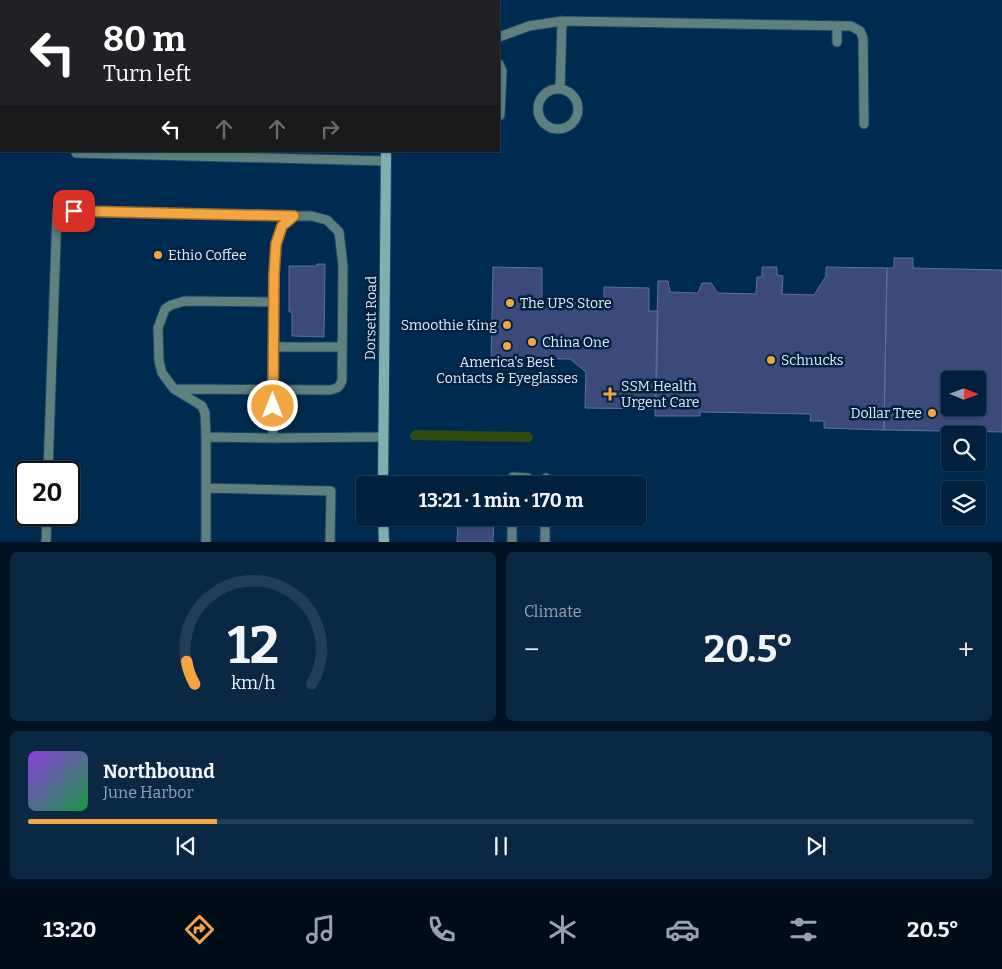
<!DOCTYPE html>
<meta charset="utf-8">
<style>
:root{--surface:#00203d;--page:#0a2844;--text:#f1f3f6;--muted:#95a3b0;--line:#223e57;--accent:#f2a541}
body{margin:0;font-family:Bitter,serif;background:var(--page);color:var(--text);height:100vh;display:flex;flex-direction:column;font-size:19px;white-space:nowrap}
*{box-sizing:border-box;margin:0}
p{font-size:16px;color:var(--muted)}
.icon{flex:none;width:28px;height:28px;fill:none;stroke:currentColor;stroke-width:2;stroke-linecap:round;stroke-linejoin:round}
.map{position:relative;height:542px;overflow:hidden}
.side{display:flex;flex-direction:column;gap:10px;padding:10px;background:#001222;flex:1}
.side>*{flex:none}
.guide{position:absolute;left:0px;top:0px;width:500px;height:152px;box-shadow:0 1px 4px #0004,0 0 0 1px var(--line);background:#202124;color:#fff;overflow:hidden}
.needle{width:32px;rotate:91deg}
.controls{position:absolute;left:941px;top:371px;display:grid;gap:10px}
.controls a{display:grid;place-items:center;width:45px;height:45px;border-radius:5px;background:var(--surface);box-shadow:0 1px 4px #0004,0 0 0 1px var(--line);font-size:25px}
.speed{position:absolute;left:15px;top:461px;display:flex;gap:10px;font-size:25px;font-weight:700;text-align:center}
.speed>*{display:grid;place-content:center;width:65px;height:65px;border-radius:50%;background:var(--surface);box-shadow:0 1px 4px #0004,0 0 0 1px var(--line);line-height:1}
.speed .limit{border:2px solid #111;border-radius:8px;background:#fff;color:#111}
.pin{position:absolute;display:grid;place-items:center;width:42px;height:42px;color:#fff;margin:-21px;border-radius:10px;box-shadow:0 2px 8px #0006}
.me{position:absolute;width:55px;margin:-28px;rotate:0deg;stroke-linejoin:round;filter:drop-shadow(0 0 4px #0008)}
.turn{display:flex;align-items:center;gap:18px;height:105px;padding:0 20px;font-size:22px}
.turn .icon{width:65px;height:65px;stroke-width:2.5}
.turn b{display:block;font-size:35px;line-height:42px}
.lanes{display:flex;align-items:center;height:48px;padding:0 20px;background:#0003;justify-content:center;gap:25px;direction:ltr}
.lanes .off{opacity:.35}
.big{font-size:38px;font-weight:700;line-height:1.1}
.side .card{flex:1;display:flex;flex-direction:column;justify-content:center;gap:8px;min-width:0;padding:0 18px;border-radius:8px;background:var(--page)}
.side .dial{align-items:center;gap:0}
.dial svg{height:130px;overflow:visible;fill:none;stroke:var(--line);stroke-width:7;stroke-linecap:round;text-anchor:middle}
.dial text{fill:var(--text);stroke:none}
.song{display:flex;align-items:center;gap:15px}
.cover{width:60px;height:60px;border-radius:8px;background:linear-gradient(135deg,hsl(270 70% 55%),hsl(140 70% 35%))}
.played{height:5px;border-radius:2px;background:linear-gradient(90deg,var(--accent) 20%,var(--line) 20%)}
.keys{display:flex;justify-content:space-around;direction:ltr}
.heat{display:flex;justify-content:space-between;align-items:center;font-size:28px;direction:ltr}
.side .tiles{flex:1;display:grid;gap:10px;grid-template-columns:1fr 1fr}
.card:last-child{grid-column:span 2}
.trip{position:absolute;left:356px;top:476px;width:290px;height:50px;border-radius:5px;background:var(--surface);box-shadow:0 1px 4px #0004,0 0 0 1px var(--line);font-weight:700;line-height:50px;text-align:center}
.menu{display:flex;height:80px;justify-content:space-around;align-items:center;background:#000d18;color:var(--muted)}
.menu .icon{width:35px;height:35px}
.menu .on{color:var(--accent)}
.menu b{font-size:22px;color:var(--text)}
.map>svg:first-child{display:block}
</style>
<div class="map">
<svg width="1002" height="542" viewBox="0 0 1002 542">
<rect width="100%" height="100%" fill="#002b51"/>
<path fill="#324a0e" d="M414,430L529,432L533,436V439L530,442L413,440L410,438V434Z"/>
<path fill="#3b4a7a" stroke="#5d6fa2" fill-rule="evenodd" d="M894,258H913V268L1002,270V432L884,430L887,268H894ZM950,380H978V408H950Z
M317,264H325L324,337L292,336V312H289V266H317Z
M493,267L542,268V302L588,303V309H604V287L649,288V311H658L656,409L585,408L586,372L570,359L491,358Z
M762,267H777V275L783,276L782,294L814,295L826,276V267L887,268L884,430L824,428V421H810L811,414L700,412V416H655L658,281H668L670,292L698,293L702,283H711L718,293L756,294L757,277H762Z
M961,431L986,432L985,444H978V435H961Z
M458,478H494V485H458Z
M458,518H494L493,542H457Z"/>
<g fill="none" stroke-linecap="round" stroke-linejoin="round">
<g stroke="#1f4669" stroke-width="11">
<path id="lane" d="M207,0V1
M77,1V0
M252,1V0
M326,1V0
M837,26V42
M499,37L529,26L562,21L851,26L860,31L863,38L864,124
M499,64L502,71L500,115L499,116
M560,89L562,21
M538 109a20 20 0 1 1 40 0a20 20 0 1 1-40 0Z
M76,151V153L386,161
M273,346L283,347H342
M174,389L329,390C337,389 340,387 342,380L343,266L339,232L327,220L311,216H294L282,226L276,244L274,275L273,356V438
M206,437L205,413L202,406L174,389L162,373L159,361L158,328L165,309L171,305L185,301L274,302
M48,472L57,211L294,216
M513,485V477L528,478
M546,485V478
M207,488L331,491L330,542
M512,518V542
M46,542L47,515
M206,542V437L273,438L383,437
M545,542V518"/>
</g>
<g stroke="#1f4669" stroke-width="12">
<path id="secondary" d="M389,1V0
M383,485L386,151
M383,518L384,542"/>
</g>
<use href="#lane" stroke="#5f807d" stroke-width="9"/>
<use href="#secondary" stroke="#7cb1ad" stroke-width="10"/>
</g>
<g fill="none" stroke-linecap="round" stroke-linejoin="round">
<g stroke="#9d6b2a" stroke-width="12">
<path id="route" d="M74,211L294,216L282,226L276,244L274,275L273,406"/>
</g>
<use href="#route" stroke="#f2a541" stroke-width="9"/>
</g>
<g fill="#f2a541" stroke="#01213e" stroke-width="2">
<circle cx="158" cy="255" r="5"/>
<circle cx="510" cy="303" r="5"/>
<circle cx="507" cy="325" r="5"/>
<circle cx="532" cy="342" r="5"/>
<circle cx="507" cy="346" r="5"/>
<circle cx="771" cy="360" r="5"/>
<path d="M607.5 386.5h5v5h5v5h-5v5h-5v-5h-5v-5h5z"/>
<circle cx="932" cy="413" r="5"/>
</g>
<g text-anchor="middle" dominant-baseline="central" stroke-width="5" stroke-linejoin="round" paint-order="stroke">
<g font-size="14" fill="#deecfa" stroke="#01213e" text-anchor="start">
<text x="168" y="255">Ethio Coffee</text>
<text x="520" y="303">The UPS Store</text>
<text x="497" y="325" text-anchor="end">Smoothie King</text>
<text x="542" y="342">China One</text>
<text x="781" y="360">Schnucks</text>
<text x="507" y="362" text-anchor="middle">America's Best<tspan x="507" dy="16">Contacts &amp; Eyeglasses</tspan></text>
<text x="621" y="386">SSM Health<tspan x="621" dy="16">Urgent Care</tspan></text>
<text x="922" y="413" text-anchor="end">Dollar Tree</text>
</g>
<g font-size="14" fill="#deecfa" stroke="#01213e">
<text transform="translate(371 318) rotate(-89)">Dorsett Road</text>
</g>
</g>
</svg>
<div class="controls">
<a><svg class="needle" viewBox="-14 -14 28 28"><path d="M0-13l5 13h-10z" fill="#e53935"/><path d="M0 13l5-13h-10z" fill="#95a3b0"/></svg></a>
<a><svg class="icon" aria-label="search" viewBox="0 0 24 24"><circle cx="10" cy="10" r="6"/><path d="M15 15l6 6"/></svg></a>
<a><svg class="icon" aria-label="layers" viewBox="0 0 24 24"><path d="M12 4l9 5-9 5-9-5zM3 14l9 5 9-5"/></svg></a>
</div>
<div class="speed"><div class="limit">20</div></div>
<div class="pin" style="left:74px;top:211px;background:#d93025"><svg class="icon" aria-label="arrive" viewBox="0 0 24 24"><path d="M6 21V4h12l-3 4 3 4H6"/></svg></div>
<svg class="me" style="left:273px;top:406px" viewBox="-20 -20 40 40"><circle r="17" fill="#f2a541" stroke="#fff" stroke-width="3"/><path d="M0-11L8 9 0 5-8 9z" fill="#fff"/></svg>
<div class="trip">13:21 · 1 min · 170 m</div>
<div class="guide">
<div class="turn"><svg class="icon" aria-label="left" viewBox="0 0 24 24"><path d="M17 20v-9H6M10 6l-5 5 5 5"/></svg><div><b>80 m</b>Turn left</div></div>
<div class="lanes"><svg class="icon" aria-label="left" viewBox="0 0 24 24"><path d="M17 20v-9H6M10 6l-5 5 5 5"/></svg><svg class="icon off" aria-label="ahead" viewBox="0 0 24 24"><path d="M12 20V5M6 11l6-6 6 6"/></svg><svg class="icon off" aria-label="ahead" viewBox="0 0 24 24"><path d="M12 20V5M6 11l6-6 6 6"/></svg><svg class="icon off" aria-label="right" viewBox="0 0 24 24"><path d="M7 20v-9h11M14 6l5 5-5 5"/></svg></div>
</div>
</div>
<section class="side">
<div class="tiles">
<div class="card dial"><svg viewBox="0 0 100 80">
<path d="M14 69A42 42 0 1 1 86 69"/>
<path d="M14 69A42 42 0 0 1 9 55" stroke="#f2a541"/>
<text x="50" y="56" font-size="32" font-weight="700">12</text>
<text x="50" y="72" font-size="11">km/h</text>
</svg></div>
<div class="card"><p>Climate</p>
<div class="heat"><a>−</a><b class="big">20.5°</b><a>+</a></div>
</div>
<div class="card">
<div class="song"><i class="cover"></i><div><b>Northbound</b><p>June Harbor</p></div></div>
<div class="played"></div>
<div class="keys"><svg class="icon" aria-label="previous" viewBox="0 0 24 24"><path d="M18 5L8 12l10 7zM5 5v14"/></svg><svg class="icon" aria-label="pause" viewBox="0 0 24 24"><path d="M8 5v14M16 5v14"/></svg><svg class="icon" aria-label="next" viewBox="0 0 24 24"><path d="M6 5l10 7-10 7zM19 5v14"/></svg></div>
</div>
</div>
</section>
<nav class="menu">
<b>13:20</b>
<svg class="icon on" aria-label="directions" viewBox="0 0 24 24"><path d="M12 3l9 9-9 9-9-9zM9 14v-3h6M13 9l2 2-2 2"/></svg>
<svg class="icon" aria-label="music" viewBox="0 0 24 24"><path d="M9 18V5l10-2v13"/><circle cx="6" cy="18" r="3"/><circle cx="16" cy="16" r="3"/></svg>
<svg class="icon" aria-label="phone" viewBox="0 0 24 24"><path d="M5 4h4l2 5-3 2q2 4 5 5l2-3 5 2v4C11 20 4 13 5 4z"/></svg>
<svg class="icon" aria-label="climate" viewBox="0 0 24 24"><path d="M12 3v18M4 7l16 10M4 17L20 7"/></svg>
<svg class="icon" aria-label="car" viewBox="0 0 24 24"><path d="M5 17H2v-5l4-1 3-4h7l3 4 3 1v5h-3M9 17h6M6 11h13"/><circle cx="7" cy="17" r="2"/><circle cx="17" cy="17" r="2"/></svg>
<svg class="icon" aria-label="filters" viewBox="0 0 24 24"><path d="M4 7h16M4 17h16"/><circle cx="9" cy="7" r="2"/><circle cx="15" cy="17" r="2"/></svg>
<b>20.5°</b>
</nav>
